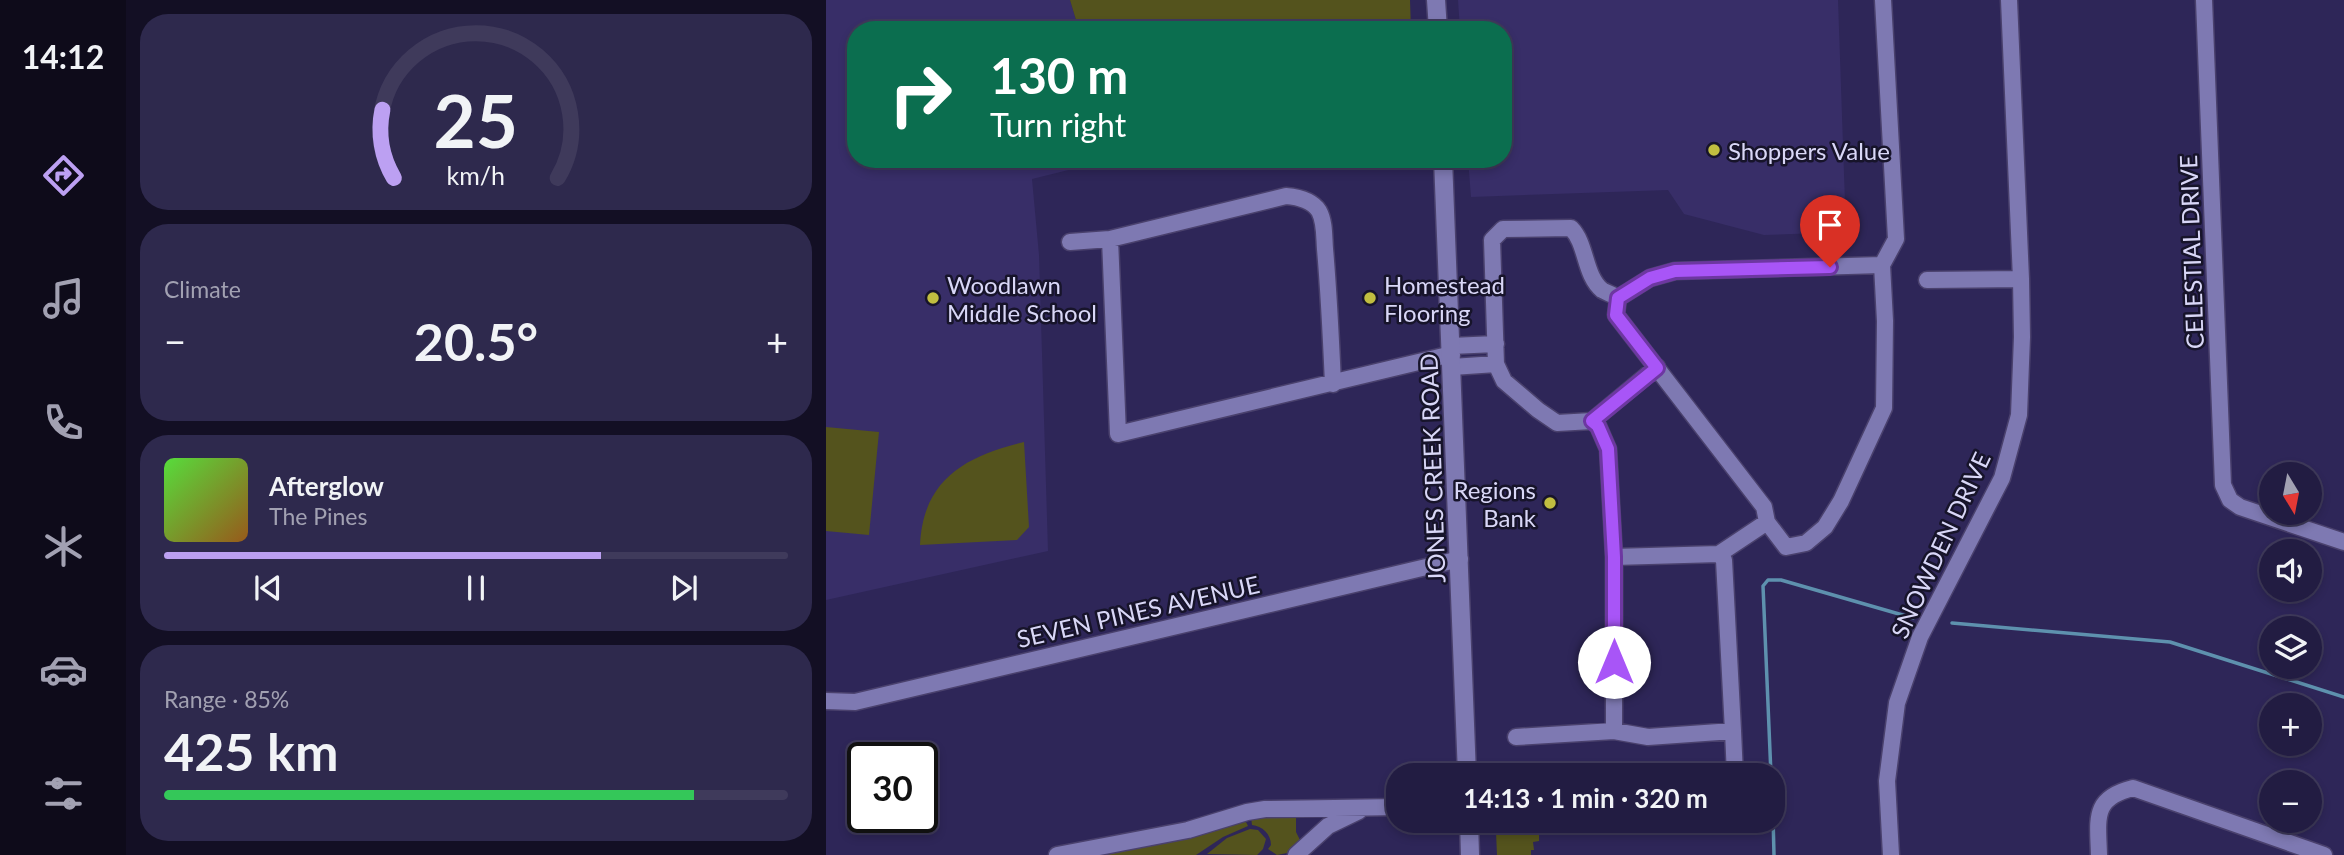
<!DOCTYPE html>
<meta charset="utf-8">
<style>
:root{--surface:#221c42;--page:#2e294d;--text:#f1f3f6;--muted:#a2a1b2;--line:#3f3a5b;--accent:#bca0f2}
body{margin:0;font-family:Lato,sans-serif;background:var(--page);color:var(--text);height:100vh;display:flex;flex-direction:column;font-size:26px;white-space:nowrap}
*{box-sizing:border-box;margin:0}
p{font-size:23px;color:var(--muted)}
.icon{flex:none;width:38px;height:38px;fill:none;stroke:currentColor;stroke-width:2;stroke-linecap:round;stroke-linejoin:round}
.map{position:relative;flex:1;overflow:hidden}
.drawer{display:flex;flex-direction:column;gap:14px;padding:14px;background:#130f24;width:700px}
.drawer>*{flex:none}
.guide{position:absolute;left:21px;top:21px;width:665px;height:147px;border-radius:28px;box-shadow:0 4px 10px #0003,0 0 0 2px var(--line);background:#0b6e4f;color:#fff;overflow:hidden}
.needle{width:46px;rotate:170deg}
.fabs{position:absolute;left:1433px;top:462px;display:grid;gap:14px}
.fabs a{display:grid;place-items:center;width:63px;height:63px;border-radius:50%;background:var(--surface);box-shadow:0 4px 10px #0003,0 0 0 2px var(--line);font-size:35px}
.speed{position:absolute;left:21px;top:742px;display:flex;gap:14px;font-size:35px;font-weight:700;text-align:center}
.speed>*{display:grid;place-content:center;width:91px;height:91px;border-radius:50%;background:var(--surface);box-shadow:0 4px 10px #0003,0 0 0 2px var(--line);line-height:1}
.speed .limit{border:4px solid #111;border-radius:10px;background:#fff;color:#111}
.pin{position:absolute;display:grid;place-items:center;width:60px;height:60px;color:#fff;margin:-72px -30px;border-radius:50% 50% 50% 0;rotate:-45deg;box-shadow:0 0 7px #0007}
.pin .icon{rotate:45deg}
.me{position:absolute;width:77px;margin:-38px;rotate:0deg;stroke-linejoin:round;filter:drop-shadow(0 0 5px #0008)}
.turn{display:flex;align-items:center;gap:24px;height:147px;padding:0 28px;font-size:32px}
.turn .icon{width:91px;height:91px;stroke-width:2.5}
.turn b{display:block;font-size:49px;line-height:60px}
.big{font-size:52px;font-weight:700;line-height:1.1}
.drawer .tile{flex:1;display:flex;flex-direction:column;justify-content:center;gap:10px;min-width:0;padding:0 24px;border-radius:28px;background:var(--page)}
.drawer .dial{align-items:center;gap:0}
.dial svg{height:182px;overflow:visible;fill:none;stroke:var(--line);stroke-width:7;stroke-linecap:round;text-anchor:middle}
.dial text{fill:var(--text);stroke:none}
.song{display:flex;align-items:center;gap:21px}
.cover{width:84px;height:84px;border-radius:10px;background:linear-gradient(135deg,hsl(110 70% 55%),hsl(30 70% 35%))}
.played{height:7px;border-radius:4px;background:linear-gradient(90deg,var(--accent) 70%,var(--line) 70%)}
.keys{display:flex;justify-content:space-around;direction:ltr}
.heat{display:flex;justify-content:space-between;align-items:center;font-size:38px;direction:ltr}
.charge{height:10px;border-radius:5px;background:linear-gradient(90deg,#34c759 85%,var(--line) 0)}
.trip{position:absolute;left:560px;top:763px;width:399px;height:70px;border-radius:28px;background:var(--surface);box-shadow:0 4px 10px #0003,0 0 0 2px var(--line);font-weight:700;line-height:70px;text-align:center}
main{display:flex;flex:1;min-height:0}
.tabs{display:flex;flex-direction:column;width:126px;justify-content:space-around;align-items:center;background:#0e0b1a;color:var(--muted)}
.tabs .icon{width:49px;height:49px}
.tabs .active{color:var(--accent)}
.tabs b{font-size:32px;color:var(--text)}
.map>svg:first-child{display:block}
</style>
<main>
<nav class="tabs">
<b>14:12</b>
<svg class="icon active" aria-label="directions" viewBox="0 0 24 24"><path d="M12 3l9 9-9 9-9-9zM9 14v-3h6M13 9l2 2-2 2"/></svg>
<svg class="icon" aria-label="music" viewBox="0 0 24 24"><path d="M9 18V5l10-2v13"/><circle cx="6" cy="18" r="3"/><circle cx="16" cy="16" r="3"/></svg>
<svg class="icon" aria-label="phone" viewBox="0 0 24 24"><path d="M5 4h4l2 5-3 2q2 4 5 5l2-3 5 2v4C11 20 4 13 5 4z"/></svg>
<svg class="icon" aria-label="climate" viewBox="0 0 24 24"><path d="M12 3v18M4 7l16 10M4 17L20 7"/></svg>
<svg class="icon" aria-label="car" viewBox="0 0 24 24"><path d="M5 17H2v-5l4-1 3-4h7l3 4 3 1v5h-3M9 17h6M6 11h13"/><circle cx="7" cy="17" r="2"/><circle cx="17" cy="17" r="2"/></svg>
<svg class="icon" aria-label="filters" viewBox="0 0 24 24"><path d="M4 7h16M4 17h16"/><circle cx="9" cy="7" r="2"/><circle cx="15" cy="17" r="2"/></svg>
</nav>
<section class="drawer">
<div class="tile dial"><svg viewBox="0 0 100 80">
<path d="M14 69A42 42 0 1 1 86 69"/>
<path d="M14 69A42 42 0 0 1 9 39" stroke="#bca0f2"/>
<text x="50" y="56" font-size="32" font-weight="700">25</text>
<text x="50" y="72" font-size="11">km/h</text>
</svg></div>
<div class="tile"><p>Climate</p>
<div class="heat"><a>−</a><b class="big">20.5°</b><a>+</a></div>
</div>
<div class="tile">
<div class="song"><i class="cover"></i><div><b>Afterglow</b><p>The Pines</p></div></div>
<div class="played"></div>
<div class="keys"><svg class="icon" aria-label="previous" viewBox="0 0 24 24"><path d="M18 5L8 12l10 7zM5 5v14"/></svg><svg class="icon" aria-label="pause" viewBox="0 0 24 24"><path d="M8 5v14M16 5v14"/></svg><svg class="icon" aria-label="next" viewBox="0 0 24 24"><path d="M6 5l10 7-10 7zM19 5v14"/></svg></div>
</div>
<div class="tile"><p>Range · 85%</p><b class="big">425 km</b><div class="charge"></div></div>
</section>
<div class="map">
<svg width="1518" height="855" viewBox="0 0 1518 855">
<rect width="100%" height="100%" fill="#2e2658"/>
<path fill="#382e68" d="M0,0H244L253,30H30V159H287L206,179L213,255L222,551L0,600Z
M632,0H1012L1020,232L938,235L858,214L842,190L645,197L642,159H677V30H634Z"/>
<path fill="#54531d" d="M244,0H584L585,30H253Z
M0,427L53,432L43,535L0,531Z
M198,442L203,527L191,540L94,545C97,479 140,456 198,442Z
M466,815L470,818V832L475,842L466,852L451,855L442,849L445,845C445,834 436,826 426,825L425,817Z
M418,818L422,826L397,837L370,855H257Z
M424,829L432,830L440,839L437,849L431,855L381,854L401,838Z
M713,831V841L707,842L708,850H705V855H671L670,832Z"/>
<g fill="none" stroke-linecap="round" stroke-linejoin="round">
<path stroke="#5e91ae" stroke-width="3.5" d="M1126,623L1344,642L1518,697
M945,775L937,586L942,580H955L1087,618
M947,816L948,855"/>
<g stroke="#4a416d" stroke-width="19">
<path id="street" d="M1378,0L1397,485L1404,500L1414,507L1518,542
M284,239L292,434L626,354
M244,242L284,239L460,196C472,197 486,200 493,211C499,222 498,237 499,249C503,294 505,339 507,384
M1101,280L1195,279
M792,298C788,295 781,293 776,290C758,275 761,244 745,228L677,229L666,240L670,364L678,381L712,410L731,423L766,421L772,426L782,449L788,557V731L822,737L907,731L909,775
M625,346L670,344
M626,367L670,364
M766,421L831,367
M941,522L938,507L790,315L792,298L824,278L849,271L1056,265
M893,554L941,522L960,547L980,543L999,527L1015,501L1058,408L1059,321L1056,265L1070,239L1057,0
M788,557L893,554L898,560L907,731
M0,701L29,702L634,559
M690,737L788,731
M231,855L362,830L421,812L439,809L572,807
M470,855L502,826L533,811
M1065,855L1061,781L1071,703L1094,637L1176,478L1193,415L1196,337L1195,279L1183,0
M1273,855C1272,819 1266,798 1307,788L1498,855"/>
</g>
<g stroke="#4a416d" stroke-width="21">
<path id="secondary" d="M610,0L612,30
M617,159L641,775
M643,821L644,855"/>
</g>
<use href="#street" stroke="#7e79b2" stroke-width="16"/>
<use href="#secondary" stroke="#7e79b2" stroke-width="18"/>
</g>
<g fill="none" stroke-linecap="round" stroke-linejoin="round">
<g stroke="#6d37a1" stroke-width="18">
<path id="route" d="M788,662V557L782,449L772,426L766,421L831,368L790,315L792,298L824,278L849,271L1004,267"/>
</g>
<use href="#route" stroke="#a855f7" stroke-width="12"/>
</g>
<g fill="#c1be40" stroke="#17142a" stroke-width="2.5">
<circle cx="888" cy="150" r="7"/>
<circle cx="107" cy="298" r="7"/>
<circle cx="544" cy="298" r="7"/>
<circle cx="724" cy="503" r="7"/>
</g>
<g text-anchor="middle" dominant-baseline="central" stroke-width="5" stroke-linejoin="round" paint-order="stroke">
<g font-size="24" fill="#d9d7f7" stroke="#17142a" text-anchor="start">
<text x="902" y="150">Shoppers Value</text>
<text x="121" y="284">Woodlawn<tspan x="121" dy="28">Middle School</tspan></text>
<text x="558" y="284">Homestead<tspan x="558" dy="28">Flooring</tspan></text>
<text x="710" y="489" text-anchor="end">Regions<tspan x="710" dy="28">Bank</tspan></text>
</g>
<g font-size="24" fill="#d9d7f7" stroke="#17142a">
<text transform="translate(1365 252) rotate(-92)">CELESTIAL DRIVE</text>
<text transform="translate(606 468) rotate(-92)">JONES CREEK ROAD</text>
<text transform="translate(1114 545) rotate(-65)">SNOWDEN DRIVE</text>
<text transform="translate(312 611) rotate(-13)">SEVEN PINES AVENUE</text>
</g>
</g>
</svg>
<div class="fabs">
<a><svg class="needle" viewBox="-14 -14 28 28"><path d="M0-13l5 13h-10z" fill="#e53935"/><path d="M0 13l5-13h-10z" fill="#a2a1b2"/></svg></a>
<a><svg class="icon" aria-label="sound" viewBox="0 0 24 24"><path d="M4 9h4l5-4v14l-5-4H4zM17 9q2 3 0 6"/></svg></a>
<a><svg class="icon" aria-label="layers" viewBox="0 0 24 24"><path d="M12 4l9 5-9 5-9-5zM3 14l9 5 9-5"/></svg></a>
<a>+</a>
<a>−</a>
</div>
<div class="speed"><div class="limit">30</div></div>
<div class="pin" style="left:1004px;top:267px;background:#d93025"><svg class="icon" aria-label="arrive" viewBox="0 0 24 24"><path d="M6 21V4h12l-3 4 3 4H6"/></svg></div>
<svg class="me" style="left:788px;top:662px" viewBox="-20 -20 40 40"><circle r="19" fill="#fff"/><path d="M0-13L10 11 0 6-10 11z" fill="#a855f7"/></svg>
<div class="trip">14:13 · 1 min · 320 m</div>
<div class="guide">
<div class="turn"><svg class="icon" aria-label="right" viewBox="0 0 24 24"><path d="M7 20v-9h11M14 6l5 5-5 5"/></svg><div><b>130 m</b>Turn right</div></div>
</div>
</div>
</main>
